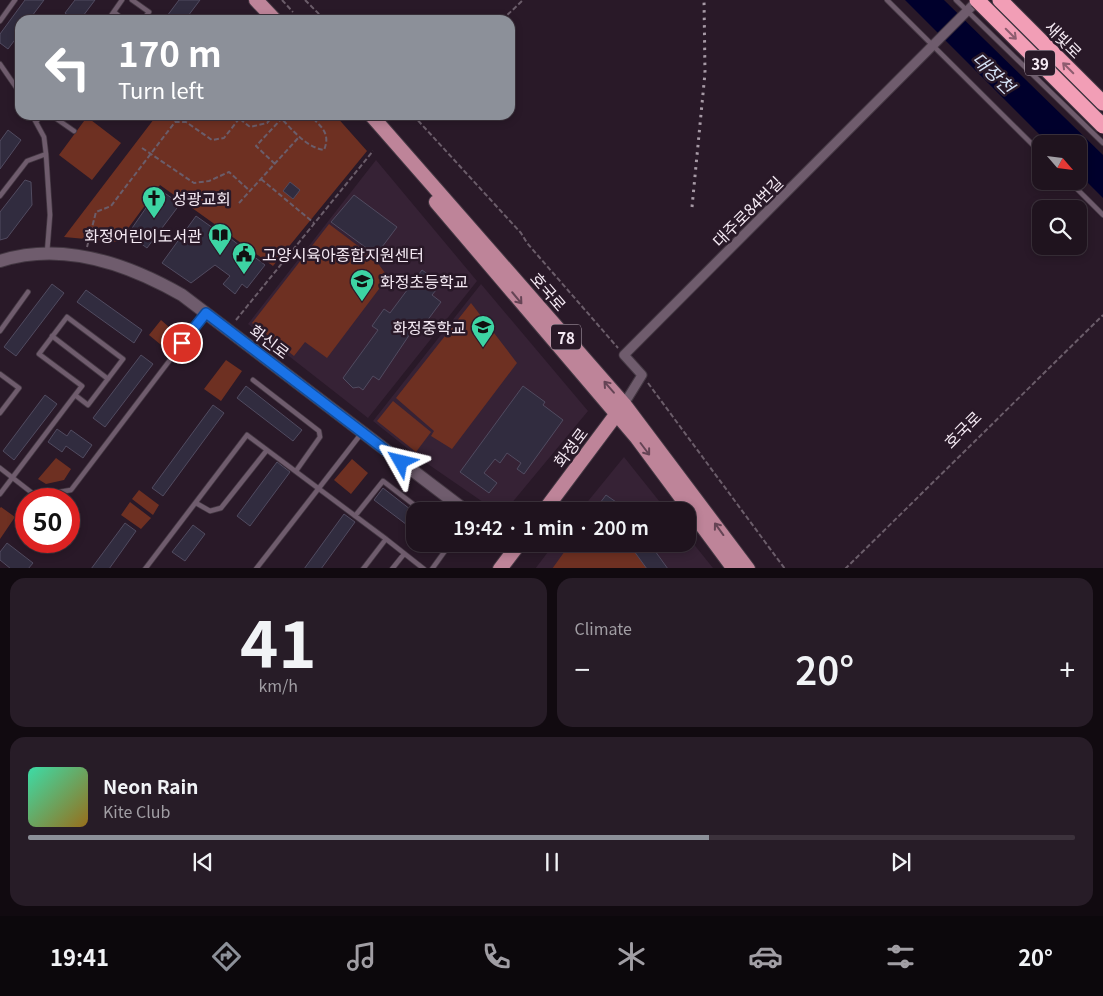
<!DOCTYPE html>
<meta charset="utf-8">
<style>
:root{--surface:#1f131e;--page:#271c27;--text:#f1f3f6;--muted:#a19ea4;--line:#3c323c;--accent:#8c9099}
body{margin:0;font-family:Georgia,"Noto Sans KR",serif;background:var(--page);color:var(--text);height:100vh;display:flex;flex-direction:column;font-size:19px;white-space:nowrap}
*{box-sizing:border-box;margin:0}
p{font-size:16px;color:var(--muted)}
.icon{flex:none;width:28px;height:28px;fill:none;stroke:currentColor;stroke-width:2;stroke-linecap:round;stroke-linejoin:round}
.map{position:relative;height:568px;overflow:hidden}
.sheet{display:flex;flex-direction:column;gap:10px;padding:10px;background:#110a10;flex:1}
.sheet>*{flex:none}
.banner{position:absolute;left:15px;top:15px;width:500px;height:105px;border-radius:15px;box-shadow:0 2px 8px #0003,0 0 0 1px var(--line);background:#8c9099;color:#fff;overflow:hidden}
.needle{width:32px;rotate:118deg}
.fabs{position:absolute;left:1032px;top:135px;display:grid;gap:10px}
.fabs a{display:grid;place-items:center;width:55px;height:55px;border-radius:10px;background:var(--surface);box-shadow:0 2px 8px #0003,0 0 0 1px var(--line);font-size:25px}
.speed{position:absolute;left:15px;top:488px;display:flex;gap:10px;font-size:25px;font-weight:700;text-align:center}
.speed>*{display:grid;place-content:center;width:65px;height:65px;border-radius:50%;background:var(--surface);box-shadow:0 2px 8px #0003,0 0 0 1px var(--line);line-height:1}
.speed .limit{border:8px solid #d22;background:#fff;color:#111}
.pin{position:absolute;display:grid;place-items:center;width:42px;height:42px;color:#fff;margin:-21px;border:2px solid #fff;border-radius:50%;box-shadow:0 1px 5px #0007}
.me{position:absolute;width:55px;margin:-28px;rotate:307deg;stroke-linejoin:round;filter:drop-shadow(0 0 4px #0008)}
.turn{display:flex;align-items:center;gap:18px;height:105px;padding:0 20px;font-size:22px}
.turn .icon{width:65px;height:65px;stroke-width:2.5}
.turn b{display:block;font-size:35px;line-height:42px}
.big{font-size:38px;font-weight:600;line-height:1.1}
.sheet .tile{flex:1;display:flex;flex-direction:column;justify-content:center;gap:8px;min-width:0;padding:0 18px;border-radius:15px;background:var(--page)}
.sheet .dial{align-items:center;gap:0}
.dial b{font-size:65px;line-height:1}
.song{display:flex;align-items:center;gap:15px}
.cover{width:60px;height:60px;border-radius:8px;background:linear-gradient(135deg,hsl(160 70% 55%),hsl(40 70% 35%))}
.played{height:5px;border-radius:2px;background:linear-gradient(90deg,var(--accent) 65%,var(--line) 65%)}
.keys{display:flex;justify-content:space-around;direction:ltr}
.heat{display:flex;justify-content:space-between;align-items:center;font-size:28px;direction:ltr}
.sheet .tiles{flex:1;display:grid;gap:10px;grid-template-columns:1fr 1fr}
.tile:last-child{grid-column:span 2}
.trip{position:absolute;left:406px;top:502px;width:290px;height:50px;border-radius:15px;background:var(--surface);box-shadow:0 2px 8px #0003,0 0 0 1px var(--line);font-weight:600;line-height:50px;text-align:center}
.dock{display:flex;height:80px;justify-content:space-around;align-items:center;background:#0c080c;color:var(--muted)}
.dock .icon{width:35px;height:35px}
.dock .selected{color:var(--accent)}
.dock b{font-size:22px;color:var(--text)}
.map>svg:first-child{display:block}
</style>
<div class="map">
<svg width="1103" height="569" viewBox="0 0 1103 569">
<rect width="100%" height="100%" fill="#291928"/>
<path fill="#362235" d="M376,160L477,281L368,418L248,324Z
M481,284L588,411L505,511H496L422,460L373,421Z
M624,457L667,511H580Z
M688,537L713,568L535,569L554,544H688Z"/>
<path fill="#6e3022" d="M157,115H335L367,151L273,266L160,185L118,242L64,237Z
M87,117L121,143L92,180L59,155Z
M329,224L374,258L388,277L327,358L305,342L294,356L252,323Z
M471,303L517,363L452,449L431,436L434,431L396,398Z
M161,320L178,335L166,349L149,335Z
M226,360L242,371L221,401L204,389Z
M393,401L431,432L416,452L377,421Z
M56,458L71,469L64,480L46,484L38,479Z
M352,459L368,473L351,494L334,480Z
M139,490L159,505L153,515L132,499Z
M130,502L151,518L141,529L121,515Z
M1,507L15,517L0,539V508Z
M570,544H629L647,568L552,569Z"/>
<path fill="#00002c" d="M905,0H944L1103,155V198L1079,174V144H1049Z"/>
<path fill="#312c3f" stroke="#514b60" d="M25,0H44L29,20H20V33L8,49L0,43V34Z
M75,0H95L80,20H74L65,13Z
M179,0H200L185,20H164Z
M8,130L21,140L0,169V141Z
M25,180L31,182L32,205L7,238L0,240V212Z
M290,182L300,190L293,199L283,191Z
M159,189L180,204L147,248L128,234Z
M354,195L397,227L376,255L331,222Z
M196,216L220,233L222,232L265,265L247,288L242,284L235,294L223,284L230,276L215,265L191,283L162,263Z
M422,270L435,279L430,286L436,290L432,295L441,302L421,329L416,325L379,380L373,376L363,390L359,387L353,388L343,378L378,330L372,326L384,309L390,313Z
M52,284L64,293L16,356L4,347Z
M86,290L142,330L134,343L77,302Z
M141,355L153,364L105,427L93,418Z
M246,386L302,430L293,441L237,398Z
M523,386L545,402L543,405L563,420L524,474L517,469L521,463L507,453L500,463L495,459L484,473L497,483L489,493L460,472Z
M45,395L57,404L14,460L3,451Z
M213,405L224,413L163,496L152,488Z
M57,429L67,436L71,430L92,445L83,458L66,446L62,452L48,442Z
M277,462L290,472L250,526L237,516Z
M383,488L415,513V531L374,500Z
M606,495L629,511H594Z
M344,514L355,522L321,569H304Z
M125,523L136,531L109,569H91Z
M193,525L205,534L185,561L172,552Z
M7,543L33,563L28,569H11L0,560V552Z
M629,544H650L668,569H647Z"/>
<g fill="none" stroke-linecap="round" stroke-linejoin="round">
<g stroke="#433742" stroke-width="6">
<path id="lane" d="M132,0L149,12L143,20
M887,0L1041,153
M956,0L1103,143
M114,12L124,20
M108,20L122,0
M0,21L15,0
M0,64L20,93
M32,115L44,137L46,154L50,215L47,253
M51,115L74,131
M36,122L41,115
M1069,181L1103,215
M0,196L27,161L46,154
M0,331L28,292
M52,336L108,379
M0,374L19,388L0,413
M253,380L319,431L320,437L296,471
M0,468L36,496L71,490L205,314
M0,494L75,395L82,386L39,354L67,317L123,359L88,405L75,395
M196,503L210,511L221,508L267,450
M355,516L383,481L422,511
M145,569L247,435L386,539
M256,569L361,434
M363,569L386,539L424,569
M392,569L404,554
M432,569L450,544"/>
</g>
<g stroke="#433742" stroke-width="11">
<path id="street" d="M624,404L642,375L624,355L978,0"/>
</g>
<g stroke="#433742" stroke-width="14">
<path id="secondary" d="M0,261C62,241 128,264 182,295L466,511"/>
</g>
<g stroke="#433742" stroke-width="16">
<path id="primary" d="M256,0L275,20
M371,115L624,404L748,569
M436,202L637,438L734,569
M544,511L621,408
M500,569L519,544"/>
</g>
<g stroke="#433742" stroke-width="17">
<path id="highway" d="M1000,0L1103,103"/>
</g>
<path stroke="#6b5d6a" stroke-width="2" stroke-dasharray="5 2.5" stroke-linecap="butt" d="M282,0L293,12
M305,0L325,20
M502,20L523,0
M278,115C291,128 305,147 324,150C331,133 321,126 309,115
M413,115L521,233L527,243L618,348
M240,119L250,127L267,123L274,115
M142,148L194,183L209,181L229,172L250,191
M275,164L256,146L285,115
M261,179L314,223
M239,203L299,137
M87,247L96,212L111,206L175,122H186L212,140L224,138L242,115
M236,320L373,151
M648,383L785,569
M845,569L1103,315"/>
<use href="#lane" stroke="#6f5c6d" stroke-width="4.5"/>
<use href="#street" stroke="#6f5c6d" stroke-width="9"/>
<use href="#secondary" stroke="#6f5c6d" stroke-width="12"/>
<use href="#primary" stroke="#be8499" stroke-width="14"/>
<use href="#highway" stroke="#f29eb6" stroke-width="15"/>
<path stroke="#a79aa6" stroke-width="3" stroke-dasharray="2.5 5" stroke-linecap="butt" d="M692,207L705,73L704,0"/>
<g stroke="#433742" stroke-width="17" stroke-linecap="butt">
<path id="highway-bridge" d="M977,0L1103,126"/>
</g>
<use href="#highway-bridge" stroke="#f29eb6" stroke-width="15"/>
</g>
<defs><path id="oneway-shaft" d="M-6 0H5M1.5-3L5.5 0L1.5 3" fill="none" stroke-width="1.6" stroke-linecap="round" stroke-linejoin="round" transform="scale(1.25)"/></defs>
<g stroke="#8e5c6f">
<use href="#oneway-shaft" transform="translate(1011 34) rotate(45)"/>
<use href="#oneway-shaft" transform="translate(1068 68) rotate(-135)"/>
</g>
<g stroke="#654455">
<use href="#oneway-shaft" transform="translate(517 298) rotate(50)"/>
<use href="#oneway-shaft" transform="translate(609 387) rotate(-131)"/>
<use href="#oneway-shaft" transform="translate(645 449) rotate(53)"/>
<use href="#oneway-shaft" transform="translate(719 529) rotate(-126)"/>
</g>
<g fill="none" stroke-linecap="round" stroke-linejoin="round">
<g stroke="#114b97" stroke-width="12">
<path id="route" d="M182,343L206,313L401,462"/>
</g>
<use href="#route" stroke="#1a73e8" stroke-width="9"/>
</g>
<defs>
<g id="church-pin" transform="scale(1.25)"><path d="M0 17L-7.5 6A9.5 9.5 0 1 1 7.5 6Z" fill="#3dd4a3" stroke="#291928"/><path d="M-1.2-6h2.4v3.5h3.3v2.4h-3.3V6h-2.4V-.1h-3.3v-2.4h3.3Z" fill="#111"/></g>
<g id="library-pin" transform="scale(1.25)"><path d="M0 17L-7.5 6A9.5 9.5 0 1 1 7.5 6Z" fill="#3dd4a3" stroke="#291928"/><path d="M-6-4Q-3-5.5-.7-3.5V5Q-3 3-6 4ZM6-4Q3-5.5 .7-3.5V5Q3 3 6 4Z" fill="#111"/></g>
<g id="civic-pin" transform="scale(1.25)"><path d="M0 17L-7.5 6A9.5 9.5 0 1 1 7.5 6Z" fill="#3dd4a3" stroke="#291928"/><path d="M-.6-6.5H3V-4.5H.6V-3L4-1V1h2V6H-6V1h2V-1L-.6-3ZM-1.2 2.5V6h2.4V2.5Z" fill="#111"/></g>
<g id="school-pin" transform="scale(1.25)"><path d="M0 17L-7.5 6A9.5 9.5 0 1 1 7.5 6Z" fill="#3dd4a3" stroke="#291928"/><path d="M0-5L7-2L0 1L-7-2ZM-4 1L0 2.5L4 1V4Q0 6-4 4Z" fill="#111"/></g>
</defs>
<g fill-rule="evenodd">
<use href="#church-pin" x="154" y="198"/>
<use href="#library-pin" x="220" y="235"/>
<use href="#civic-pin" x="244" y="254"/>
<use href="#school-pin" x="362" y="281"/>
<use href="#school-pin" x="483" y="327"/>
</g>
<g text-anchor="middle" dominant-baseline="central" stroke-width="5" stroke-linejoin="round" paint-order="stroke">
<g fill="#291928" stroke="#b8abb7" stroke-width="1">
<rect x="1025" y="50.5" width="30" height="25" rx="4"/>
<rect x="551" y="324.5" width="30" height="25" rx="4"/>
</g>
<g font-size="15" font-weight="bold" fill="#f5eaf4">
<text x="1040" y="63">39</text>
<text x="566" y="337">78</text>
</g>
<g font-size="16" fill="#f5eaf4" stroke="#291928">
<text transform="translate(1064 39) rotate(45)">새빛로</text>
<text transform="translate(747 211) rotate(-45)">대주로84번길</text>
<text transform="translate(549 291) rotate(49)">호국로</text>
<text transform="translate(270 341) rotate(37)">화신로</text>
<text transform="translate(962 429) rotate(-45)">호국로</text>
<text transform="translate(570 447) rotate(-53)">화정로</text>
</g>
<g font-size="16" fill="#f5eaf4" stroke="#291928" text-anchor="start">
<text x="172" y="198">성광교회</text>
<text x="202" y="235" text-anchor="end">화정어린이도서관</text>
<text x="262" y="254">고양시육아종합지원센터</text>
<text x="380" y="281">화정초등학교</text>
<text x="466" y="327" text-anchor="end">화정중학교</text>
</g>
<g font-size="18" font-style="italic" fill="#d5e0f5" stroke="#291928">
<text transform="translate(994 72) rotate(44)">대장천</text>
</g>
</g>
</svg>
<div class="fabs">
<a><svg class="needle" viewBox="-14 -14 28 28"><path d="M0-13l5 13h-10z" fill="#e53935"/><path d="M0 13l5-13h-10z" fill="#a19ea4"/></svg></a>
<a><svg class="icon" aria-label="search" viewBox="0 0 24 24"><circle cx="10" cy="10" r="6"/><path d="M15 15l6 6"/></svg></a>
</div>
<div class="speed"><div class="limit">50</div></div>
<div class="pin" style="left:182px;top:343px;background:#d93025"><svg class="icon" aria-label="arrive" viewBox="0 0 24 24"><path d="M6 21V4h12l-3 4 3 4H6"/></svg></div>
<svg class="me" style="left:401px;top:462px" viewBox="-20 -20 40 40"><path d="M0-17L14 15 0 8-14 15z" fill="#1a73e8" stroke="#fff" stroke-width="4"/></svg>
<div class="trip">19:42 · 1 min · 200 m</div>
<div class="banner">
<div class="turn"><svg class="icon" aria-label="left" viewBox="0 0 24 24"><path d="M17 20v-9H6M10 6l-5 5 5 5"/></svg><div><b>170 m</b>Turn left</div></div>
</div>
</div>
<section class="sheet">
<div class="tiles">
<div class="tile dial"><b>41</b><p>km/h</p></div>
<div class="tile"><p>Climate</p>
<div class="heat"><a>−</a><b class="big">20°</b><a>+</a></div>
</div>
<div class="tile">
<div class="song"><i class="cover"></i><div><b>Neon Rain</b><p>Kite Club</p></div></div>
<div class="played"></div>
<div class="keys"><svg class="icon" aria-label="previous" viewBox="0 0 24 24"><path d="M18 5L8 12l10 7zM5 5v14"/></svg><svg class="icon" aria-label="pause" viewBox="0 0 24 24"><path d="M8 5v14M16 5v14"/></svg><svg class="icon" aria-label="next" viewBox="0 0 24 24"><path d="M6 5l10 7-10 7zM19 5v14"/></svg></div>
</div>
</div>
</section>
<nav class="dock">
<b>19:41</b>
<svg class="icon selected" aria-label="directions" viewBox="0 0 24 24"><path d="M12 3l9 9-9 9-9-9zM9 14v-3h6M13 9l2 2-2 2"/></svg>
<svg class="icon" aria-label="music" viewBox="0 0 24 24"><path d="M9 18V5l10-2v13"/><circle cx="6" cy="18" r="3"/><circle cx="16" cy="16" r="3"/></svg>
<svg class="icon" aria-label="phone" viewBox="0 0 24 24"><path d="M5 4h4l2 5-3 2q2 4 5 5l2-3 5 2v4C11 20 4 13 5 4z"/></svg>
<svg class="icon" aria-label="climate" viewBox="0 0 24 24"><path d="M12 3v18M4 7l16 10M4 17L20 7"/></svg>
<svg class="icon" aria-label="car" viewBox="0 0 24 24"><path d="M5 17H2v-5l4-1 3-4h7l3 4 3 1v5h-3M9 17h6M6 11h13"/><circle cx="7" cy="17" r="2"/><circle cx="17" cy="17" r="2"/></svg>
<svg class="icon" aria-label="filters" viewBox="0 0 24 24"><path d="M4 7h16M4 17h16"/><circle cx="9" cy="7" r="2"/><circle cx="15" cy="17" r="2"/></svg>
<b>20°</b>
</nav>
